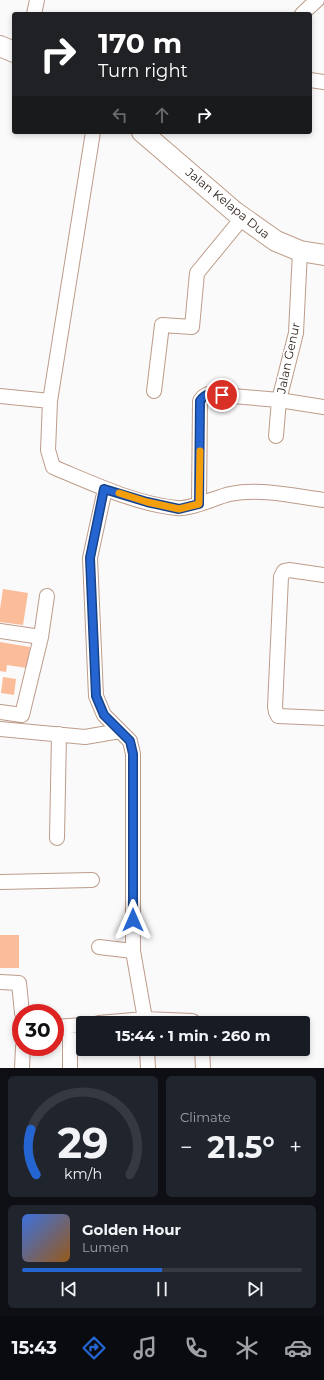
<!DOCTYPE html>
<meta charset="utf-8">
<style>
:root{--surface:#171b24;--page:#20242c;--text:#f1f3f6;--muted:#9ea1a6;--line:#363941;--accent:#2565d1}
body{margin:0;font-family:Montserrat,sans-serif;background:var(--page);color:var(--text);height:100vh;display:flex;flex-direction:column;font-size:15px;white-space:nowrap}
*{box-sizing:border-box;margin:0}
p{font-size:13px;color:var(--muted)}
.icon{flex:none;width:22px;height:22px;fill:none;stroke:currentColor;stroke-width:2;stroke-linecap:round;stroke-linejoin:round}
.map{position:relative;height:1068px;overflow:hidden}
.details{display:flex;flex-direction:column;gap:8px;padding:8px;background:#0d0f14;flex:1}
.details>*{flex:none}
.banner{position:absolute;left:12px;top:12px;width:300px;height:122px;border-radius:4px;box-shadow:0 2px 6px #0003;background:#202124;color:#fff;overflow:hidden}
.speed{position:absolute;left:12px;top:1004px;display:flex;gap:8px;font-size:20px;font-weight:700;text-align:center}
.speed>*{display:grid;place-content:center;width:52px;height:52px;border-radius:50%;background:var(--surface);box-shadow:0 2px 6px #0003;line-height:1}
.speed .limit{border:6px solid #d22;background:#fff;color:#111}
.pin{position:absolute;display:grid;place-items:center;width:34px;height:34px;color:#fff;margin:-17px;border:2px solid #fff;border-radius:50%;box-shadow:0 1px 4px #0007}
.me{position:absolute;width:44px;margin:-22px;rotate:0deg;stroke-linejoin:round;filter:drop-shadow(0 0 3px #0008)}
.turn{display:flex;align-items:center;gap:14px;height:84px;padding:0 20px;font-size:18px}
.turn .icon{width:52px;height:52px;stroke-width:2.5}
.turn b{display:block;font-size:28px;line-height:34px}
.lanes{display:flex;align-items:center;height:38px;padding:0 20px;background:#0003;justify-content:center;gap:20px;direction:ltr}
.lanes .off{opacity:.35}
.big{font-size:30px;font-weight:700;line-height:1.1}
.details .widget{flex:1;display:flex;flex-direction:column;justify-content:center;gap:6px;min-width:0;padding:0 14px;border-radius:6px;background:var(--page)}
.details .dial{align-items:center;gap:0}
.dial svg{height:104px;overflow:visible;fill:none;stroke:var(--line);stroke-width:7;stroke-linecap:round;text-anchor:middle}
.dial text{fill:var(--text);stroke:none}
.song{display:flex;align-items:center;gap:12px}
.cover{width:48px;height:48px;border-radius:6px;background:linear-gradient(135deg,hsl(220 70% 55%),hsl(30 70% 35%))}
.played{height:4px;border-radius:2px;background:linear-gradient(90deg,var(--accent) 50%,var(--line) 50%)}
.keys{display:flex;justify-content:space-around;direction:ltr}
.heat{display:flex;justify-content:space-between;align-items:center;font-size:22px;direction:ltr}
.details .tiles{flex:1;display:grid;gap:8px;grid-template-columns:1fr 1fr}
.widget:last-child{grid-column:span 2}
.trip{position:absolute;left:76px;top:1016px;width:234px;height:40px;border-radius:4px;background:var(--surface);box-shadow:0 2px 6px #0003;font-weight:700;line-height:40px;text-align:center}
.dock{display:flex;height:64px;justify-content:space-around;align-items:center;background:#090b0e;color:var(--muted)}
.dock .icon{width:28px;height:28px}
.dock .selected{color:var(--accent)}
.dock b{font-size:18px;color:var(--text)}
.map>svg:first-child{display:block}
</style>
<div class="map">
<svg width="324" height="1068" viewBox="0 0 324 1068">
<rect width="100%" height="100%" fill="#fafafa"/>
<path fill="#fbbc99" d="M3,589L28,593L23,625L0,622V609Z
M0,642L30,647L27,668L7,665L6,672L0,671Z
M3,677L16,679L14,695L1,693Z
M0,935H19V968H0Z"/>
<g fill="none" stroke-linecap="round" stroke-linejoin="round">
<g stroke="#bd9c8a" stroke-width="16">
<path id="minor" d="M34,14L37,0
M302,14L317,0
M310,80L324,82
M93,132L50,401L48,450L53,467C92,483 135,504 177,508C190,510 216,497 230,494C261,488 293,496 324,500
M154,391L162,325L192,327L197,273L243,217
M0,396L50,401
M276,436L279,400L324,407
M105,489L90,558L96,696L104,715L130,741L133,754V951L145,1019
M199,504L200,401L203,397L208,394L279,400L296,333L300,251
M324,575L289,570L284,571L281,577L275,707L276,712L278,716L324,718
M0,631L41,637
M0,712L22,715L41,637L47,596
M0,729L85,737L120,731
M57,838L59,734
M0,882L92,880
M99,947L133,951
M0,982L19,983L22,1013
M99,1023L145,1019L192,1021L195,1023
M55,1027L83,1025
M70,1037V1068
M147,1049L148,1068
M202,1049L203,1068
M22,1068L23,1047"/>
</g>
<g stroke="#bd9c8a" stroke-width="22">
<path id="secondary" d="M0,46L14,52
M142,132L235,212L276,241L300,251L324,255"/>
</g>
<use href="#minor" stroke="#fff" stroke-width="14"/>
<use href="#secondary" stroke="#fff" stroke-width="20"/>
</g>
<g fill="none" stroke-linecap="round" stroke-linejoin="round">
<g stroke="#184288" stroke-width="10">
<path id="route" d="M133,920V754L130,741L104,715L96,696L90,558L104,489L147,502L179,509L199,504L200,401C206,392 213,394 222,395"/>
</g>
<use href="#route" stroke="#2565d1" stroke-width="7"/>
<path stroke="#f59e0b" stroke-width="7" d="M119,493L147,502L179,509L199,504L200,451"/>
</g>
<g text-anchor="middle" dominant-baseline="central" stroke-width="3.5" stroke-linejoin="round" paint-order="stroke">
<g font-size="12" fill="#31241c" stroke="#fff">
<text transform="translate(228 203) rotate(39)">Jalan Kelapa Dua</text>
<text transform="translate(288 358) rotate(-78)">Jalan Genur</text>
</g>
</g>
</svg>
<div class="speed"><div class="limit">30</div></div>
<div class="pin" style="left:222px;top:395px;background:#d93025"><svg class="icon" aria-label="arrive" viewBox="0 0 24 24"><path d="M6 21V4h12l-3 4 3 4H6"/></svg></div>
<svg class="me" style="left:133px;top:920px" viewBox="-20 -20 40 40"><path d="M0-17L14 15 0 8-14 15z" fill="#2565d1" stroke="#fff" stroke-width="4"/></svg>
<div class="trip">15:44 · 1 min · 260 m</div>
<div class="banner">
<div class="turn"><svg class="icon" aria-label="right" viewBox="0 0 24 24"><path d="M7 20v-9h11M14 6l5 5-5 5"/></svg><div><b>170 m</b>Turn right</div></div>
<div class="lanes"><svg class="icon off" aria-label="left" viewBox="0 0 24 24"><path d="M17 20v-9H6M10 6l-5 5 5 5"/></svg><svg class="icon off" aria-label="ahead" viewBox="0 0 24 24"><path d="M12 20V5M6 11l6-6 6 6"/></svg><svg class="icon" aria-label="right" viewBox="0 0 24 24"><path d="M7 20v-9h11M14 6l5 5-5 5"/></svg></div>
</div>
</div>
<section class="details">
<div class="tiles">
<div class="widget dial"><svg viewBox="0 0 100 80">
<path d="M14 69A42 42 0 1 1 86 69"/>
<path d="M14 69A42 42 0 0 1 10 34" stroke="#2565d1"/>
<text x="50" y="56" font-size="32" font-weight="700">29</text>
<text x="50" y="72" font-size="11">km/h</text>
</svg></div>
<div class="widget"><p>Climate</p>
<div class="heat"><a>−</a><b class="big">21.5°</b><a>+</a></div>
</div>
<div class="widget">
<div class="song"><i class="cover"></i><div><b>Golden Hour</b><p>Lumen</p></div></div>
<div class="played"></div>
<div class="keys"><svg class="icon" aria-label="previous" viewBox="0 0 24 24"><path d="M18 5L8 12l10 7zM5 5v14"/></svg><svg class="icon" aria-label="pause" viewBox="0 0 24 24"><path d="M8 5v14M16 5v14"/></svg><svg class="icon" aria-label="next" viewBox="0 0 24 24"><path d="M6 5l10 7-10 7zM19 5v14"/></svg></div>
</div>
</div>
</section>
<nav class="dock">
<b>15:43</b>
<svg class="icon selected" aria-label="directions" viewBox="0 0 24 24"><path d="M12 3l9 9-9 9-9-9zM9 14v-3h6M13 9l2 2-2 2"/></svg>
<svg class="icon" aria-label="music" viewBox="0 0 24 24"><path d="M9 18V5l10-2v13"/><circle cx="6" cy="18" r="3"/><circle cx="16" cy="16" r="3"/></svg>
<svg class="icon" aria-label="phone" viewBox="0 0 24 24"><path d="M5 4h4l2 5-3 2q2 4 5 5l2-3 5 2v4C11 20 4 13 5 4z"/></svg>
<svg class="icon" aria-label="climate" viewBox="0 0 24 24"><path d="M12 3v18M4 7l16 10M4 17L20 7"/></svg>
<svg class="icon" aria-label="car" viewBox="0 0 24 24"><path d="M5 17H2v-5l4-1 3-4h7l3 4 3 1v5h-3M9 17h6M6 11h13"/><circle cx="7" cy="17" r="2"/><circle cx="17" cy="17" r="2"/></svg>
</nav>
